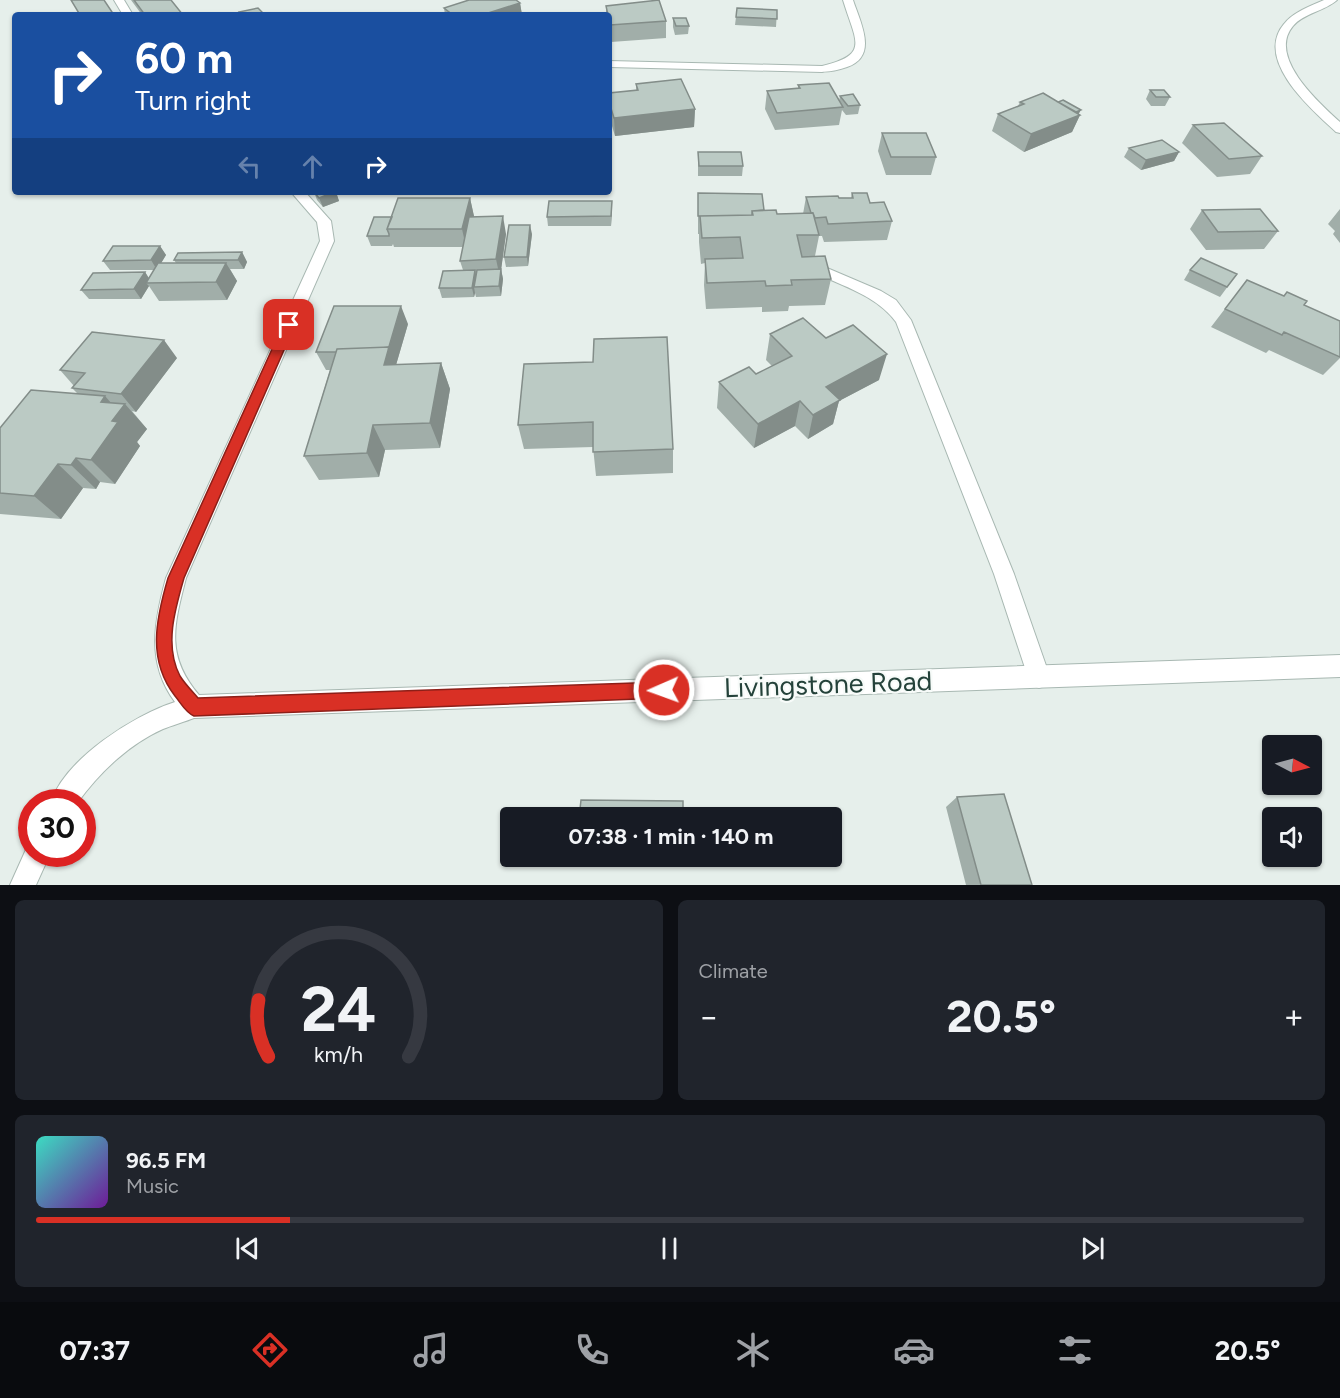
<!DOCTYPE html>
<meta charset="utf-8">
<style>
:root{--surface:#171b24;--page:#20242c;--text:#f1f3f6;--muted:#9ea1a6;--line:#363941;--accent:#d93025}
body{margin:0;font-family:Figtree,sans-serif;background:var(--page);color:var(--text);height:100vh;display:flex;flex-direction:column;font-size:22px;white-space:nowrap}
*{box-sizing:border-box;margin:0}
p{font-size:20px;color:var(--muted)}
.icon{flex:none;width:33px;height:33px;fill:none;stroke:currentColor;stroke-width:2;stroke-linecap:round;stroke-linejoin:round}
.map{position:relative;height:885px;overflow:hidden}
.panel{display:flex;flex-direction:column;gap:15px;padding:15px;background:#0d0f14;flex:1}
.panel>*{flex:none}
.banner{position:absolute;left:12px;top:12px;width:600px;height:183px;border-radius:6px;box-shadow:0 2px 4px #0004;background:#1a4fa0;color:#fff;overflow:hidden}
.needle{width:39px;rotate:96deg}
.buttons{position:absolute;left:1262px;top:735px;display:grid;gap:12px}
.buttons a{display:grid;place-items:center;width:60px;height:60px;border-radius:6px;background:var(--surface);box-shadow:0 2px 4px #0004;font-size:30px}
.speed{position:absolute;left:18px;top:789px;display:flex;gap:12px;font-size:30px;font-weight:700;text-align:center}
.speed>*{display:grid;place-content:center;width:78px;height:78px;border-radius:50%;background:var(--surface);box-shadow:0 2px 4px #0004;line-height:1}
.speed .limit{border:9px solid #d22;background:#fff;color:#111}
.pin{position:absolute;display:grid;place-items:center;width:51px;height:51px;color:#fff;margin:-26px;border-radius:12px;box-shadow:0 3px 9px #0006}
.me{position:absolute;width:66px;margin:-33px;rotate:268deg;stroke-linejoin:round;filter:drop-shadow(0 0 4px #0008)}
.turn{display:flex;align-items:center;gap:21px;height:126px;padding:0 24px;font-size:27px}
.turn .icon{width:78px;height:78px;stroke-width:2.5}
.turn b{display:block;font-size:42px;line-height:51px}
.lanes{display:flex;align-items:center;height:57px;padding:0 24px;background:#0003;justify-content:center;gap:30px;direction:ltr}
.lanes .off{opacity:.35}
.big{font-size:45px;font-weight:700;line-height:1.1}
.panel .card{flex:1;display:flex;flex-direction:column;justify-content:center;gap:9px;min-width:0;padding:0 21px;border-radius:9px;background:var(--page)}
.panel .dial{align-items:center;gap:0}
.dial svg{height:156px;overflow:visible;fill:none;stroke:var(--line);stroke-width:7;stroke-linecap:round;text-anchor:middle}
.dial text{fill:var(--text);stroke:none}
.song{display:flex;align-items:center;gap:18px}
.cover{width:72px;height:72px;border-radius:9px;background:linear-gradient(135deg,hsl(170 70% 55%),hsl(280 70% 35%))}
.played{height:6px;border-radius:3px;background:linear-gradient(90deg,var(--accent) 20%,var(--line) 20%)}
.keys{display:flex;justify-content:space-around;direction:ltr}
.heat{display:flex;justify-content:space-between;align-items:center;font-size:33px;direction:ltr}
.panel .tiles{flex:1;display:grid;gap:15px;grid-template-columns:1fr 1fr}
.card:last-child{grid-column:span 2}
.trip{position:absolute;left:500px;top:807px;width:342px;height:60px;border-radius:6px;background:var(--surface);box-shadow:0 2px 4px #0004;font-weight:700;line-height:60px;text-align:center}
.tabs{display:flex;height:96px;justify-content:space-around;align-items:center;background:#090b0e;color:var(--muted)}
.tabs .icon{width:42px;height:42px}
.tabs .active{color:var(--accent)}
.tabs b{font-size:27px;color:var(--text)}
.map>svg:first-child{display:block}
</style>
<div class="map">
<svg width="1340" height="885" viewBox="0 0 1340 885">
<rect width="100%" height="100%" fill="#e6efeb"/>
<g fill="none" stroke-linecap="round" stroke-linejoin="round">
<g stroke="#a8b8b2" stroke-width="2">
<path id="service" d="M114,0H124L133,15H123Z
M843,0H853C860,22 879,56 847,67C838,70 827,73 818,71V67C871,55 856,43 843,0Z
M1324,0H1337C1325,11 1304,13 1293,26C1267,57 1319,103 1340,122V133L1336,132C1311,109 1254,60 1284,24C1293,12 1311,6 1324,0Z
M820,265L881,291L896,300L911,320L1014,574L1050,677L1047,685L1039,688L1031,685L1028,677L994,574L896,322C877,296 843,286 815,273L813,270L815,267Z"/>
</g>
<g stroke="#a8b8b2" stroke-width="2">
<path id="minor" d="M609,61L822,66L828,69L822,72L609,67Z
M291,192H305L331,221L334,241L186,578C174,625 165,655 199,695L1340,655V677L194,718C184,722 173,725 163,729C129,744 99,773 78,802H51C65,759 134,715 175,702C146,663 154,622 166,578L320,241L317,222Z
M32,844V854H50L36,885H10L28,845Z"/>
</g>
<use href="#service" fill="#fff" fill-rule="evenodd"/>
<use href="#minor" fill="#fff" fill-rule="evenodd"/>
</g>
<path fill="#a1aea9" d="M131,0H171L183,15H142Z
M520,3L522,15H445L444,8Z
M606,6L666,21V38L611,42L609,33V15H606Z
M777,10L776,27L735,25L736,17Z
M673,18L689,26L688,34L675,35L673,27Z
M636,84L695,109L694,127L615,136L609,116V93L636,90Z
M798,85L839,101L840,96L860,105L858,114L846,115L842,110L839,125L775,130L765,109L767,91L798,89Z
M1150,90L1170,97L1165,106H1151L1146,99Z
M1020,102L1079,114L1080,115L1072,132L1024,152L992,131L998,114L1018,106Z
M1193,125L1262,156L1250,174L1217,177L1182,143Z
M882,133L936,157L931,175H886L878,151Z
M1129,148L1179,152L1174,161L1141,170L1124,157Z
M698,152L743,166L742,176H698Z
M314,192H336L339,201L323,207L317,200Z
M698,193L777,214H803L806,197L851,198L852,193L870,203L892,221L887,240L824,242L822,236H819L815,256L831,279L825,305L789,306L788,311L762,312V307L706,309L704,285L705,263L701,264L699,242V234H698Z
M470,198L474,217L506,234L501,269L503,279L501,296L476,297L475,293L474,297L442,298L439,288L463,270L460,261L463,247H394L393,244L392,246H371L367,236L392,217Z
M612,201L611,226H548L547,217Z
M1340,209V243L1333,234L1335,231L1328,224Z
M1202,210L1278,231L1264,249L1206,250L1190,229Z
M532,234L528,266L506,267L504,257Z
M160,246L166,255L161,263H176L174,260L242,252L247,262L244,269H230L237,281L227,300L159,301L149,286L141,299H89L81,290L145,272L149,278L154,270H110L103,261Z
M1190,270L1237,274L1220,297L1184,280Z
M1247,280L1340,321V358L1323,375L1269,350L1266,353L1211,327Z
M408,324L396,365L441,363L450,389L440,448L385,450L379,477L319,480L304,456L330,370H326L316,352Z
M770,334L826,338L879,380L839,401L833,424L808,439L795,426L754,448L717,408L719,382L756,374L772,366L766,360Z
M177,358L136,412L132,411L147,429L137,442L140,446L115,484L100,482L96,489L83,488L61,519L0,514V428L78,394L72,388L74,386L60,370Z
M524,364L673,449V473L596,476L593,447L524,449L518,425Z
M957,797L1032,885H966L946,807Z"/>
<path fill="#838d89" d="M520,3L522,15H482Z
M695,109L694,127L615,136L614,118Z
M1081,110L1078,115H1080L1072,132L1024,152L1031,134L1070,114Z
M1179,152L1174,161L1141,170L1146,160Z
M334,192H336L339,201L323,207L319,198Z
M470,198L474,216L466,247L462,229Z
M612,201V210L611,226V216Z
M503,216L506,234L500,278L496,259Z
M530,225L532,234L528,266L527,257Z
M160,246L166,255L157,270L151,260Z
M242,252L247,262L244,269L238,260Z
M226,263L237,281L227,300L216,282Z
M501,269L503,279L501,296L499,286Z
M475,270L477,279L474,287L475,293L474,297L472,288Z
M145,272L151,282L146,283L149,286L141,299L134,289Z
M401,306L408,324L396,365H384Z
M164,340L177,358L136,412L121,394Z
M887,354L879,380L839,401L833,424L808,439L813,415L826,387Z
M441,363L450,389L440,448L430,423Z
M105,396L119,412L125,404L147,429L137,442L140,446L115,484L91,460L101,402Z
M800,401L795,426L754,448L758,424Z
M373,425L385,450L379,477L367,453Z
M76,458L100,482L96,489L71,465Z
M58,464L83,488L61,519L34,496Z"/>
<path fill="#bbcac4" stroke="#838d89" stroke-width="1.5" d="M71,0H104L114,15H80Z
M134,0H171L183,15H145Z
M469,0H516L520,3L482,15H453L444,8Z
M659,0L666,21L610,25L609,15H608L606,6Z
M258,8L262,12L251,15H241L239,12Z
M737,8L777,10V19L736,17Z
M673,18H686L689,26H676Z
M681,79L695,109L614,118L609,102V93L638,90L636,84Z
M829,83L843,107L777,113L767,91L800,88L798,85Z
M1150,90H1164L1170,97H1156Z
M1043,93L1080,115L1031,134L998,114L1024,104L1020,102Z
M853,94L860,105L848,106L840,96Z
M1063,100L1081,110L1076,112L1058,102Z
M1224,123L1262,156L1229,159L1193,125Z
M882,133H926L936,157H891Z
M1162,140L1179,152L1146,160L1129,148Z
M698,152H741L743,166H699Z
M314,192H334L319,198Z
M698,193L762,194L764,210L752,211V215L698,216Z
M852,193H867L870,203L884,202L892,221L828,224L826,217L815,218L813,213H811L806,197L838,196L839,198H853Z
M398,198H470L462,229H387Z
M549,201H612L611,216L547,217Z
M1260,209L1278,231L1218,232L1202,210Z
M776,210L777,214L813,213L819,235H797L802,257L825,256L831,279L791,280L792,285L766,286L765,281L707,283L705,259L743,258L740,237L702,238L700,216L753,215L752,211Z
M503,216L496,259L460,261L469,217Z
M374,217H392L387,229L389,234V236H367Z
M509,225H530L527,257H504Z
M113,246H160L151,260L103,261Z
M242,252L238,260H174L178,253Z
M1201,258L1237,274L1227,287L1190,270Z
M158,263H226L216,282L146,283Z
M501,269L499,286L474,287L477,270Z
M475,270L472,288H439L443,271Z
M145,272L134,289L81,290L93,273Z
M1247,280L1284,296L1287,292L1307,301L1304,305L1340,321V357L1284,332L1282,335L1225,309Z
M334,306H401L388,350L389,347L337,349L336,352H316Z
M803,318L826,338L853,325L887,354L826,387L840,400L813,415L800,401L758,424L719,382L749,367L756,374L792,356L770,334Z
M92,332L164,340L121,394L72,388L85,373L60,370Z
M667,337L673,449L593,452V422L518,425L524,364L593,362L594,339Z
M389,347L384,365L441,363L430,423L373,425L367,453L304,456L337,349Z
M31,390L105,396L101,402L125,404L112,421L118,422L91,460L76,458L71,465L58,464L34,496L0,493V428Z
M1004,794L1032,885H981L957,797Z
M581,800L683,801V818H579Z"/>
<path fill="#d93025" stroke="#8d1f18" stroke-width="1.5" d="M289,321L295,325L184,578C175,609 164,646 180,676C185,684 192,691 198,698L664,682L670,684L672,690L670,696L664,698L194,716C185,712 181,703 175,696C147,660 156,619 168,578L283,325Z"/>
<g text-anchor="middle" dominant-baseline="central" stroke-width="4.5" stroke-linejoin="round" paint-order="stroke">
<g font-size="27" fill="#24423a" stroke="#f7fbf9">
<text transform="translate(828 684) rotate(-2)">Livingstone Road</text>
</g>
</g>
</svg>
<div class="buttons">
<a><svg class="needle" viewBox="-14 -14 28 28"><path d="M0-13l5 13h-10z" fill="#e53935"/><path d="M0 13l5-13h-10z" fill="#9ea1a6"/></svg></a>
<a><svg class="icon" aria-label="sound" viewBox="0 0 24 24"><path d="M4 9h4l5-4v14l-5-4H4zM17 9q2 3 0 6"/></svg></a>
</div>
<div class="speed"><div class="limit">30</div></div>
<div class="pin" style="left:289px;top:325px;background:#d93025"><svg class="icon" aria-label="arrive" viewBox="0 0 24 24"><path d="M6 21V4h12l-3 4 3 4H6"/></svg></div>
<svg class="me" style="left:664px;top:690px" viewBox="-20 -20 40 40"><circle r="17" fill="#d93025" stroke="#fff" stroke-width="3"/><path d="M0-11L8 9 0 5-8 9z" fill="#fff"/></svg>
<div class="trip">07:38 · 1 min · 140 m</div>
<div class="banner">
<div class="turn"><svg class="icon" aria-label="right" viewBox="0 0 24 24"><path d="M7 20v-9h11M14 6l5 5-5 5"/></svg><div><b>60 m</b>Turn right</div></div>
<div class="lanes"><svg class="icon off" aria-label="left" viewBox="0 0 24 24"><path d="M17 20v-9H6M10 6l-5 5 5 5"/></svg><svg class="icon off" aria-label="ahead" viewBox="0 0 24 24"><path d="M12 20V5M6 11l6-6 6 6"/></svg><svg class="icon" aria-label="right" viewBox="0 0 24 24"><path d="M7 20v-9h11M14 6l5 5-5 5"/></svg></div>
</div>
</div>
<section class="panel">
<div class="tiles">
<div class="card dial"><svg viewBox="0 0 100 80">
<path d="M14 69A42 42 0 1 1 86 69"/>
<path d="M14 69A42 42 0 0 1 9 40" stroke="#d93025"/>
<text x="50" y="56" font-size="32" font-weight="700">24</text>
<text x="50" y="72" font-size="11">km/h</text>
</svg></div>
<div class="card"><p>Climate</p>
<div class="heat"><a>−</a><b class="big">20.5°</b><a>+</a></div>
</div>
<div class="card">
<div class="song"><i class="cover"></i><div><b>96.5 FM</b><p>Music</p></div></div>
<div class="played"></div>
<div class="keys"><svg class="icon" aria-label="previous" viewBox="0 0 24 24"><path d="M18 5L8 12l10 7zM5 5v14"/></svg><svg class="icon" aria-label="pause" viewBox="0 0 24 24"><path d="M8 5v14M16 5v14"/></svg><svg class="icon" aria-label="next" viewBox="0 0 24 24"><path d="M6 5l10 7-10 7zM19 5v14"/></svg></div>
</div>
</div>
</section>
<nav class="tabs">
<b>07:37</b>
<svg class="icon active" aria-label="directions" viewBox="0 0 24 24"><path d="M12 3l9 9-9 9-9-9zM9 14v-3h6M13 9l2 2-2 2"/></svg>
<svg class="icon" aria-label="music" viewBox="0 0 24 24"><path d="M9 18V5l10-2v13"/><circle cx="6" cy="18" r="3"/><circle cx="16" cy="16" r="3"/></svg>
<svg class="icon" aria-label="phone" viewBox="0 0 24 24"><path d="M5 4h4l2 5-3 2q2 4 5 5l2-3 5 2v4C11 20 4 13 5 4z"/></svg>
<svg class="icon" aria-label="climate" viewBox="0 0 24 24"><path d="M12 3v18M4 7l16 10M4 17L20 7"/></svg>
<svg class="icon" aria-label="car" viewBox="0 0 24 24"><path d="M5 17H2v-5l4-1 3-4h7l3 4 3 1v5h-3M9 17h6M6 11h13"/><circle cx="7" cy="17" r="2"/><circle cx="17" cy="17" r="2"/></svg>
<svg class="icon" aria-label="filters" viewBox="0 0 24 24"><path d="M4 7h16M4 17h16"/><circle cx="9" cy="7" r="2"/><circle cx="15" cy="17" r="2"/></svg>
<b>20.5°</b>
</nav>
